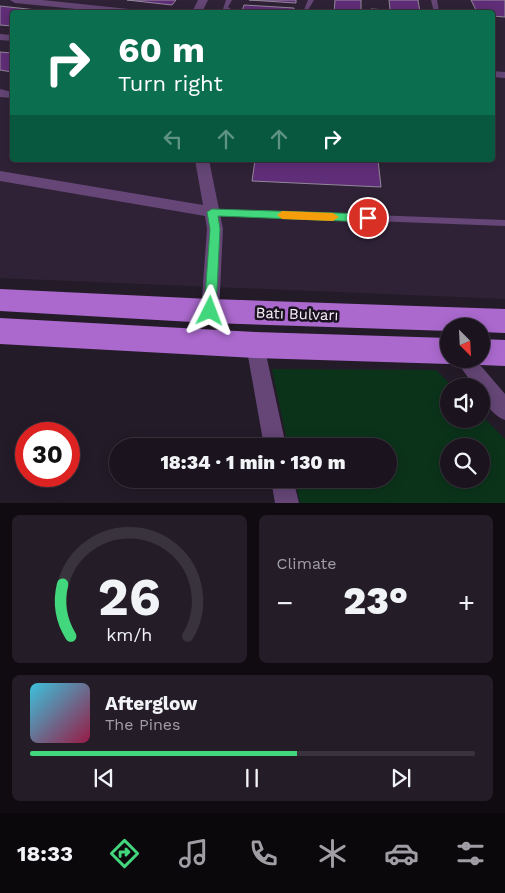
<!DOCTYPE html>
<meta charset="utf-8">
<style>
:root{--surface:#1b141f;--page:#241d28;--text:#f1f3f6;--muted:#a09ea4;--line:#39333d;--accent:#42d77c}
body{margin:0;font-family:"Work Sans",sans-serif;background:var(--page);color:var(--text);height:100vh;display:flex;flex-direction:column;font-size:19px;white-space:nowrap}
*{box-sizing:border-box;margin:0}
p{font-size:16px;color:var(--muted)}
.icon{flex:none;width:28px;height:28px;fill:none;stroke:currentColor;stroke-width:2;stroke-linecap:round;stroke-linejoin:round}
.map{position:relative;height:503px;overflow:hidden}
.details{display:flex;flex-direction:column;gap:12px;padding:12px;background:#0f0b11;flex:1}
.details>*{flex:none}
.banner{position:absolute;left:10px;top:10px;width:485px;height:152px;border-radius:5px;box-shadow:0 2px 12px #0003,0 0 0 1px var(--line);background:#0b6e4f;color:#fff;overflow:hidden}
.needle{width:32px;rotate:156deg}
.tools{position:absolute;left:440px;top:318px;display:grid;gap:10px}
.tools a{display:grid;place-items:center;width:50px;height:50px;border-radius:50%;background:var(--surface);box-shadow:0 2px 12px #0003,0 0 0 1px var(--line);font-size:25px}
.speed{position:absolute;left:15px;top:422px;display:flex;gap:10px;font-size:25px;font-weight:700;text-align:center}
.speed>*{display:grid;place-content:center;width:65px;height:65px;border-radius:50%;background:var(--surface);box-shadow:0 2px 12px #0003,0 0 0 1px var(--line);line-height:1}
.speed .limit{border:8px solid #d22;background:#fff;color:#111}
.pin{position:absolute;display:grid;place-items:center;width:42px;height:42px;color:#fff;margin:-21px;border:2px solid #fff;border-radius:50%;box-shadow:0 1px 5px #0007}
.me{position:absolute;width:55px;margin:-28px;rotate:3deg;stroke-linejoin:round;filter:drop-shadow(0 0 4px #0008)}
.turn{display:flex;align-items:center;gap:18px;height:105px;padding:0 25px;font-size:22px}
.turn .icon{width:65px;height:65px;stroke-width:2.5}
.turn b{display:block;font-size:35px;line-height:42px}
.lanes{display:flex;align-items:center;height:48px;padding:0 25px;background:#0003;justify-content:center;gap:25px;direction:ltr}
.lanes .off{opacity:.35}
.big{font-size:38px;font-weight:800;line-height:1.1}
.details .card{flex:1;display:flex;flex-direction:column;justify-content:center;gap:8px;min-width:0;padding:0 18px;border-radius:8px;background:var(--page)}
.details .dial{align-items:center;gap:0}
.dial svg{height:130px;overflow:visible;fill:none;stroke:var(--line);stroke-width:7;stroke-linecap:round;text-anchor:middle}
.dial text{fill:var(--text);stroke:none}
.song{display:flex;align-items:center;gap:15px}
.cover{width:60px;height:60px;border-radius:8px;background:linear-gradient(135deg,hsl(190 70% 55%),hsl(340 70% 35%))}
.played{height:5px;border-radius:2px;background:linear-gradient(90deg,var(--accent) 60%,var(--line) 60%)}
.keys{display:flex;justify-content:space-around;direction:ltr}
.heat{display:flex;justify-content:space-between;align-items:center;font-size:28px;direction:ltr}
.details .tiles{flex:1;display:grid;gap:12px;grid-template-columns:1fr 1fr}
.card:last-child{grid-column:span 2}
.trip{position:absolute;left:109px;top:438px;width:288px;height:50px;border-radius:25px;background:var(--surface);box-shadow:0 2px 12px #0003,0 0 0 1px var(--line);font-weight:800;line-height:50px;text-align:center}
.tab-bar{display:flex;height:80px;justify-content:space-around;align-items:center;background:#0b080c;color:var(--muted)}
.tab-bar .icon{width:35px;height:35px}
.tab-bar .active{color:var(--accent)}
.tab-bar b{font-size:22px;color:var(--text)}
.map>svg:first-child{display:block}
</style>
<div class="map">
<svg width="505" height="503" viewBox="0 0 505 503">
<rect width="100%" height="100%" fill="#241b29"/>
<path fill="#2f2236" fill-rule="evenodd" d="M0,0H505V299L0,278ZM12,12H492V160H12Z"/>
<path fill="#0b331a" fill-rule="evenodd" d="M272,369L436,370L452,386H449V419H481V415L505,439V503H300L295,479H388V446H288ZM449,446H481V479H449Z"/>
<path fill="#602e78" stroke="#93889a" d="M127,0H176L172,5Z
M249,0H296V3Z
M335,0H361V12H334Z
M389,0H418L420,12L390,10Z
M471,0H505V17L492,16V12H477Z
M244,5L294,8L293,12L242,11Z
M0,6L55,12H12V26L0,25Z
M371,9L420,12H372Z
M0,52L12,53V72L0,70Z
M255,160H378L381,187L252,181Z"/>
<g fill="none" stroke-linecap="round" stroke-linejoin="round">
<path fill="#654676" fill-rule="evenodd" d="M226,0H232L228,7L235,12H230L223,9Z
M308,0H314L307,12H303Z
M431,0H437L439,12H434Z
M212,209L505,220V226L212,215L208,212Z"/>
<path fill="#654676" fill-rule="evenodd" d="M10,0H42L129,9L134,12H106L15,3Z
M198,0H208L202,12H192Z
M0,34L12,35V41L0,40Z
M492,71L505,72V78L492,77Z
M0,89L12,92V98L0,97Z
M195,160H209L223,229L219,311L216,316L210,318L204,316L201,311L207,229L205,216L0,181V171L203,205Z
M255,337L262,339L264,345L286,446H264L246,345L248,339Z
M455,359H475L505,394V420C492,415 481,400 481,386H474Z
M271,479H293L299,503H275Z"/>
<path fill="#ab69ce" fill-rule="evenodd" d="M0,289L210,299L505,309V333L481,332V326H449V331L210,323L0,311Z
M0,318L255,332L449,338V359H461L449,364L255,358L0,344Z
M481,339L505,340V366L481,365L470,361L469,359H481Z"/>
</g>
<path fill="#42d77c" stroke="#2b8c51" d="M212,209L368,214L374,218L368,222L218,216L220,229L216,311L214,315H205L204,311L210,229L207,212Z"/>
<path fill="#f59e0b" d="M282,211L333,213L339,217L333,221L282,219L277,215Z"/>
<g text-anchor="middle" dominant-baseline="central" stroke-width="5" stroke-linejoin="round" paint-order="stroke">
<g font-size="15" fill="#f9f2fc" stroke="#1b1220">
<text transform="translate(297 314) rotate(2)">Batı Bulvarı</text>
</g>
</g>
</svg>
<div class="tools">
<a><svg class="needle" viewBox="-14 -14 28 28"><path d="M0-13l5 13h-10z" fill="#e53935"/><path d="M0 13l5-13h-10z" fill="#a09ea4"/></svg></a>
<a><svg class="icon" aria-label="sound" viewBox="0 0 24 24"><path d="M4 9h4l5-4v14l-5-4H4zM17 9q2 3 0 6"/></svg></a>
<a><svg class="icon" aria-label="search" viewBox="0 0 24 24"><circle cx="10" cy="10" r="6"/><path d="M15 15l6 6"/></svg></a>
</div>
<div class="speed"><div class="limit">30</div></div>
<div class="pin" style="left:368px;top:218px;background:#d93025"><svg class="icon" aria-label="arrive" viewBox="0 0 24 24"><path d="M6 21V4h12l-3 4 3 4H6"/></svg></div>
<svg class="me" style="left:210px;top:311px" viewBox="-20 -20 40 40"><path d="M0-17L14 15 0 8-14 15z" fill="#42d77c" stroke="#fff" stroke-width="4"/></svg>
<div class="trip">18:34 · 1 min · 130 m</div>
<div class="banner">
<div class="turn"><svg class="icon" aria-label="right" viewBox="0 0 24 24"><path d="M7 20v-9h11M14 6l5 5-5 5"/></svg><div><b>60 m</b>Turn right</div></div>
<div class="lanes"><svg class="icon off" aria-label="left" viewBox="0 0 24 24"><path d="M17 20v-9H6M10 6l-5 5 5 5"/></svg><svg class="icon off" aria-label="ahead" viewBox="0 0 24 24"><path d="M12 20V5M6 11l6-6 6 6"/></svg><svg class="icon off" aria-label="ahead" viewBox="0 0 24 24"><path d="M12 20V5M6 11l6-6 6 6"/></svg><svg class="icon" aria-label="right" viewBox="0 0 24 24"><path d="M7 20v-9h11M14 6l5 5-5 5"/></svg></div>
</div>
</div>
<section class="details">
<div class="tiles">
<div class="card dial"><svg viewBox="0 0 100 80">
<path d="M14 69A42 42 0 1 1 86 69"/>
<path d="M14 69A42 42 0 0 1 9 37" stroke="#42d77c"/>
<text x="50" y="56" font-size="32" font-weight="700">26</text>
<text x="50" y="72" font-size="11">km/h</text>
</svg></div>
<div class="card"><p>Climate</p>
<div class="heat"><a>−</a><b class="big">23°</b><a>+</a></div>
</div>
<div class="card">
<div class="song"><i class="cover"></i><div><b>Afterglow</b><p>The Pines</p></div></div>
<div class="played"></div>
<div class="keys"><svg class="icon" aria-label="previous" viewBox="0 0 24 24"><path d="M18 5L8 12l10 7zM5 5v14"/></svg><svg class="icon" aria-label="pause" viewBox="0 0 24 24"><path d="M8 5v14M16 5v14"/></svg><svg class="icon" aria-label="next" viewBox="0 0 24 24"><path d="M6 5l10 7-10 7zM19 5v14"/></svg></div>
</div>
</div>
</section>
<nav class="tab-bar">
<b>18:33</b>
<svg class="icon active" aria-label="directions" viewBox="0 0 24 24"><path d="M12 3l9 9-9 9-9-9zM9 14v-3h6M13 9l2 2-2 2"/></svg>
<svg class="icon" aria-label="music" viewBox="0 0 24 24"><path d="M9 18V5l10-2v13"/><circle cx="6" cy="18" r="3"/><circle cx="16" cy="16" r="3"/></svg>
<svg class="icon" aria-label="phone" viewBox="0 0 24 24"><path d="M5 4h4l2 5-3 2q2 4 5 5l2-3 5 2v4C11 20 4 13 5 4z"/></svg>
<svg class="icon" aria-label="climate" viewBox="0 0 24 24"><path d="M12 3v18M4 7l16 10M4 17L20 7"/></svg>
<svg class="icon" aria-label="car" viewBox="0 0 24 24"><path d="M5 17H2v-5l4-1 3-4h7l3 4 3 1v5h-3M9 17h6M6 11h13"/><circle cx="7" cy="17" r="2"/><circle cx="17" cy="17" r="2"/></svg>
<svg class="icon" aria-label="filters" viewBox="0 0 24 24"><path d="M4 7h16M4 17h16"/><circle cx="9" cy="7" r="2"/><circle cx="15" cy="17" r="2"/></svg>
</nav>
